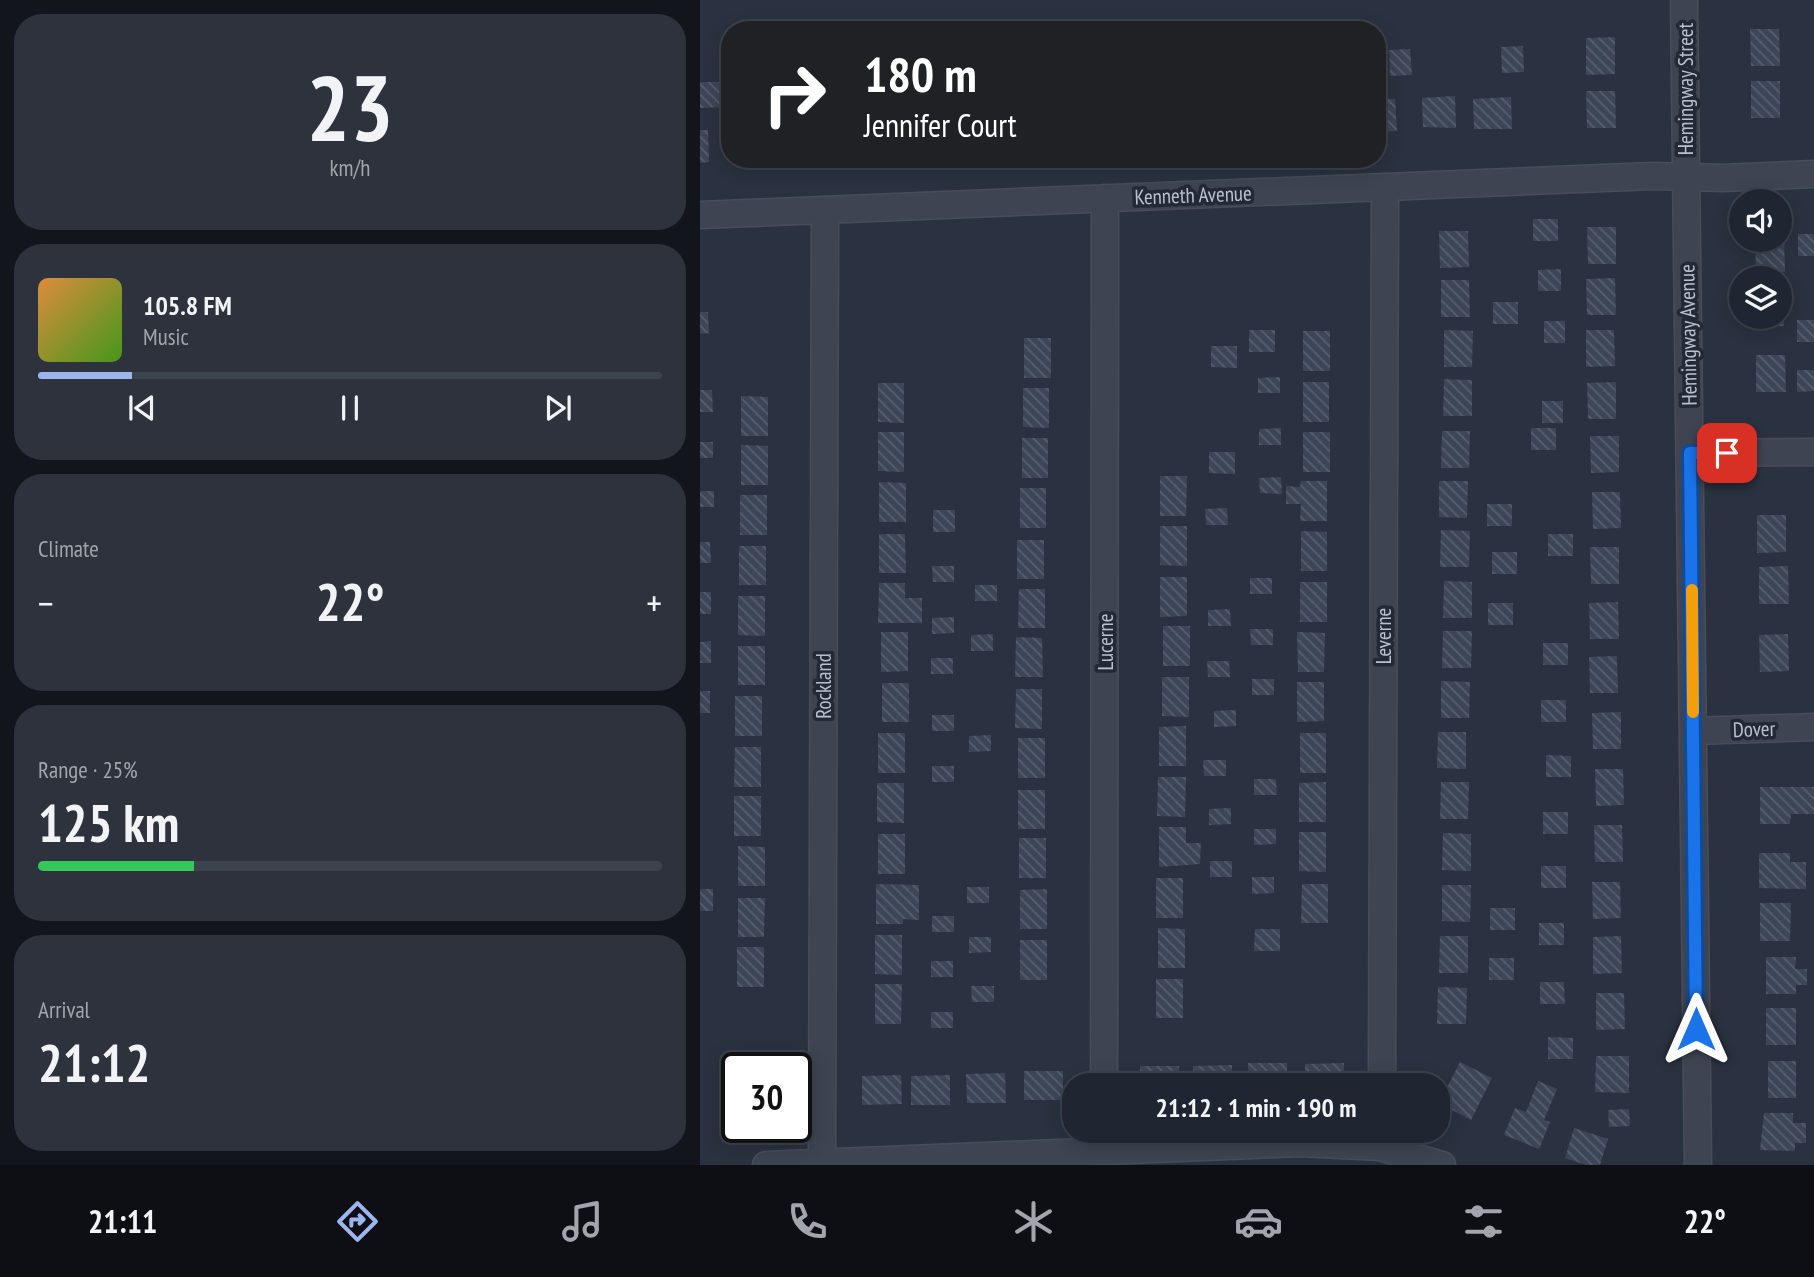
<!DOCTYPE html>
<meta charset="utf-8">
<style>
:root{--surface:#202631;--page:#2d323d;--text:#f1f3f6;--muted:#a2a5ab;--line:#3d434d;--accent:#9db5ee}
body{margin:0;font-family:"PT Sans Narrow",sans-serif;background:var(--page);color:var(--text);height:100vh;display:flex;flex-direction:column;font-size:26px;white-space:nowrap}
*{box-sizing:border-box;margin:0}
p{font-size:23px;color:var(--muted)}
.icon{flex:none;width:38px;height:38px;fill:none;stroke:currentColor;stroke-width:2;stroke-linecap:round;stroke-linejoin:round}
.map{position:relative;flex:1;overflow:hidden}
.drawer{display:flex;flex-direction:column;gap:14px;padding:14px;background:#12151b;width:700px}
.drawer>*{flex:none}
.top-card{position:absolute;left:21px;top:21px;width:665px;height:147px;border-radius:28px;box-shadow:0 4px 18px #0003,0 0 0 2px var(--line);background:#202124;color:#fff;overflow:hidden}
.controls{position:absolute;left:1029px;top:189px;display:grid;gap:14px}
.controls a{display:grid;place-items:center;width:63px;height:63px;border-radius:50%;background:var(--surface);box-shadow:0 4px 18px #0003,0 0 0 2px var(--line);font-size:35px}
.speed{position:absolute;left:21px;top:1052px;display:flex;gap:14px;font-size:35px;font-weight:700;text-align:center}
.speed>*{display:grid;place-content:center;width:91px;height:91px;border-radius:50%;background:var(--surface);box-shadow:0 4px 18px #0003,0 0 0 2px var(--line);line-height:1}
.speed .limit{border:4px solid #111;border-radius:10px;background:#fff;color:#111}
.pin{position:absolute;display:grid;place-items:center;width:60px;height:60px;color:#fff;margin:-30px;border-radius:14px;box-shadow:0 4px 10px #0006}
.me{position:absolute;width:77px;margin:-38px;rotate:0deg;stroke-linejoin:round;filter:drop-shadow(0 0 5px #0008)}
.turn{display:flex;align-items:center;gap:24px;height:147px;padding:0 28px;font-size:32px}
.turn .icon{width:91px;height:91px;stroke-width:2.5}
.turn b{display:block;font-size:49px;line-height:60px}
.big{font-size:52px;font-weight:600;line-height:1.1}
.drawer .widget{flex:1;display:flex;flex-direction:column;justify-content:center;gap:10px;min-width:0;padding:0 24px;border-radius:28px;background:var(--page)}
.drawer .dial{align-items:center;gap:0}
.dial b{font-size:91px;line-height:1}
.song{display:flex;align-items:center;gap:21px}
.cover{width:84px;height:84px;border-radius:10px;background:linear-gradient(135deg,hsl(30 70% 55%),hsl(100 70% 35%))}
.played{height:7px;border-radius:4px;background:linear-gradient(90deg,var(--accent) 15%,var(--line) 15%)}
.keys{display:flex;justify-content:space-around;direction:ltr}
.heat{display:flex;justify-content:space-between;align-items:center;font-size:38px;direction:ltr}
.charge{height:10px;border-radius:5px;background:linear-gradient(90deg,#34c759 25%,var(--line) 0)}
.trip{position:absolute;left:362px;top:1073px;width:388px;height:70px;border-radius:28px;background:var(--surface);box-shadow:0 4px 18px #0003,0 0 0 2px var(--line);font-weight:600;line-height:70px;text-align:center}
.dock{display:flex;height:112px;justify-content:space-around;align-items:center;background:#0d0f14;color:var(--muted)}
.dock .icon{width:49px;height:49px}
.dock .on{color:var(--accent)}
.dock b{font-size:32px;color:var(--text)}
main{display:flex;flex:1;min-height:0}
.map>svg:first-child{display:block}
</style>
<main>
<section class="drawer">
<div class="widget dial"><b>23</b><p>km/h</p></div>
<div class="widget">
<div class="song"><i class="cover"></i><div><b>105.8 FM</b><p>Music</p></div></div>
<div class="played"></div>
<div class="keys"><svg class="icon" aria-label="previous" viewBox="0 0 24 24"><path d="M18 5L8 12l10 7zM5 5v14"/></svg><svg class="icon" aria-label="pause" viewBox="0 0 24 24"><path d="M8 5v14M16 5v14"/></svg><svg class="icon" aria-label="next" viewBox="0 0 24 24"><path d="M6 5l10 7-10 7zM19 5v14"/></svg></div>
</div>
<div class="widget"><p>Climate</p>
<div class="heat"><a>−</a><b class="big">22°</b><a>+</a></div>
</div>
<div class="widget"><p>Range · 25%</p><b class="big">125 km</b><div class="charge"></div></div>
<div class="widget"><p>Arrival</p><b class="big">21:12</b></div>
</section>
<div class="map">
<svg width="1114" height="1165" viewBox="0 0 1114 1165">
<defs>
<pattern id="building-back-hatch" width="6" height="6" patternUnits="userSpaceOnUse" patternTransform="scale(1.75)"><rect width="6" height="6" fill="#3d4657"/><path d="M-1 5l2 2M0 0l6 6M5-1l2 2" fill="none" stroke="#575f6e"/></pattern>
</defs>
<rect width="100%" height="100%" fill="#2a3241"/>
<path fill="url(#building-back-hatch)" d="M1050,29H1079L1080,66H1051Z
M915,37V74L886,75V38Z
M823,46L824,72L802,73L801,47Z
M710,49L712,75L690,76L689,50Z
M1051,81H1080V118H1051Z
M0,82H21L22,107L0,108Z
M886,91H915L916,128H887Z
M755,96L756,128L723,127L722,98Z
M811,97L812,129H774L773,99Z
M677,99H695L697,131L677,132Z
M0,130H8L9,162L0,163Z
M833,219H858V241H833Z
M887,227H916V264H888Z
M739,231H768L769,267L740,268Z
M1098,234H1114V256H1098Z
M1080,235H1084L1085,272H1056L1055,240H1080Z
M861,269V291H838V270Z
M915,278L916,315H887L886,279Z
M741,280H769L770,317H741Z
M1080,289H1084V326L1055,327V317H1080Z
M793,302H818V324H793Z
M0,312H8L9,333L0,334Z
M1097,320H1114V342H1097Z
M844,321H865V343H844Z
M549,330H575V352H549Z
M744,330L773,331L772,367H744Z
M886,330H914L915,366L886,367Z
M603,331H630V371H603Z
M324,338H351V378H324Z
M511,346H537V368L511,367Z
M1056,355H1085L1086,392H1056Z
M1097,370H1114V391L1097,392Z
M580,377V393H558V378Z
M744,379L772,380V416H743Z
M603,382H629V422H603Z
M916,382V419H888L887,383Z
M178,383H204V423L178,422Z
M323,388H349V428L323,427Z
M0,390H12L13,412H0Z
M41,396L68,397V436H41Z
M842,401H863V423H842Z
M581,428V445H559V429Z
M831,428H856V450H831Z
M742,431H770L769,468H741Z
M178,432H204V472L178,471Z
M603,432H630V472H603Z
M890,436H919V472L891,473Z
M322,438H348V478H322Z
M0,442H13V458H0Z
M41,445L68,446V485H41Z
M509,452H535V474L509,473Z
M460,476H487L486,516H460Z
M581,477L582,494L560,493L559,478Z
M601,481H627V521H600L601,504H586V486L600,487Z
M739,481H768L767,518L739,517Z
M179,482L206,483V522H179Z
M320,488H346V528H320Z
M0,491H14V507H0Z
M892,492H920L921,528L893,529Z
M40,495H67V535H40Z
M787,504H812V526H787Z
M527,508L528,525H506L505,509Z
M233,510H255V532H233Z
M1057,515H1086V552L1057,553Z
M460,526H487V566L460,565Z
M741,530L770,531L769,567H740Z
M601,531L627,532V571H601Z
M179,534H205L206,573H179Z
M848,534H873V556H848Z
M317,540H344V579H317Z
M0,542H10L11,563H0Z
M39,546H66V585H39Z
M890,547H919V584H891Z
M792,552H817V574H792Z
M232,566H254V582H233Z
M1088,566L1089,604H1059V567Z
M460,577H487V616L460,617Z
M550,578H572V594H550Z
M744,581L772,582V618H743Z
M600,582H627V622H600Z
M179,583H205V598H222V623H178Z
M275,585H297V601H275Z
M319,589H345V628H318Z
M0,592H11V614H0Z
M38,596H65V636L38,635Z
M918,602L919,639H890L889,603Z
M788,603H813V625H788Z
M530,609L531,626H508V610Z
M254,617V633L232,634V618Z
M463,626H490V666H463Z
M550,629H573V645H551Z
M743,631H772L771,668H742Z
M181,632H208V671L181,672Z
M597,632L625,633L624,672H598Z
M293,634V651H271V635Z
M1088,634L1089,671L1060,672L1059,635Z
M316,637L342,638L343,677H315Z
M11,641V663H0V642Z
M843,643H868V665H843Z
M38,646H65V685H38Z
M917,656L918,693H890L889,657Z
M231,658H253V674H231Z
M507,661H529L530,677H508Z
M462,677H489V717L462,716Z
M552,679H574V695H552Z
M741,681L770,682L769,718H741Z
M597,682H624V721L597,722Z
M182,683H209V722H182Z
M316,689H342V729L315,728Z
M0,691H10V713H0Z
M35,696H62V736H35Z
M841,700H866V722H841Z
M536,710V726L514,727V711Z
M921,712V749H893L892,713Z
M232,715H254V731H232Z
M486,726V766H459V727Z
M738,732H766V769L737,768Z
M178,733H205V773H178Z
M600,733H626V773H600Z
M291,735V751L269,752V736Z
M318,738H345V778H318Z
M35,747H61V787H34Z
M846,755L871,756V777H846Z
M503,760H526V776H504Z
M232,766H254V782H232Z
M895,769H923L924,805L896,806Z
M458,777H486L485,817L457,816Z
M554,779H576L577,795H554Z
M626,782V822H599V783Z
M741,782H769L768,819H740Z
M177,783H204V823L177,822Z
M1060,787H1114V814H1091L1090,824H1060Z
M318,790H345V829H318Z
M34,796H61V836H34Z
M531,808V824L509,825V809Z
M843,812H868V834H843Z
M894,825H922L923,862H895Z
M459,827H486V843H501L500,864L459,867Z
M554,829H576V844L554,845Z
M599,832H626V872L599,871Z
M743,833L771,834V871L742,870Z
M178,834H205V874H178Z
M319,838H346V878H319Z
M38,846L65,847V886H38Z
M1059,853H1090V862H1106V889L1059,888Z
M510,861H532V877H510Z
M841,866H866V888H841Z
M552,877H574V893L552,894Z
M456,878H483V918H456Z
M892,882H920L921,918L893,919Z
M176,884L219,885V920L203,919V924H176Z
M602,884H628V923H601Z
M742,885H771L770,922L742,921Z
M267,887H289V903H267Z
M0,889H13V911H0Z
M347,889V929H320V890Z
M38,898H65L64,937H38Z
M1060,903H1091L1090,941H1060Z
M790,908H815V930H790Z
M232,916H254V932H232Z
M839,923H864V945H839Z
M458,928L485,929V968H458Z
M555,929H580V951H554Z
M175,935H202V975L175,974Z
M740,936H768V973H739Z
M921,936L922,973L893,974V937Z
M269,937H291V952L269,953Z
M320,940H347V980H320Z
M37,947H64V987H37Z
M1066,957H1096L1095,969H1107V985H1096V994H1066Z
M789,958H814V980H789Z
M231,961H253V977H231Z
M456,979H483V1018H456Z
M840,982H864L865,1004H840Z
M175,984H202L201,1024H175Z
M271,986H294V1002H272Z
M738,987L767,988L766,1024H737Z
M896,993H924L925,1029L896,1030Z
M1066,1008H1096V1045H1066Z
M231,1012H253V1028H231Z
M848,1037L873,1038V1059H848Z
M896,1056H929V1093L895,1092Z
M1068,1061H1096V1098H1068Z
M760,1062L792,1078L771,1120L739,1103Z
M548,1063H587V1085H548Z
M644,1063V1085H605V1064Z
M532,1065V1085H493V1066Z
M440,1066H479L480,1085H440Z
M324,1071H363V1100H324Z
M305,1073L306,1103H267L266,1074Z
M201,1075L202,1104L162,1105V1076Z
M250,1075V1105H211V1076Z
M838,1081L857,1089L844,1120L850,1122L839,1149L804,1135L815,1108L826,1112Z
M37,1083V1112L22,1113L20,1084Z
M929,1109L930,1126L909,1127L908,1110Z
M1064,1113H1093V1123H1106V1143H1095V1151L1060,1150Z
M874,1128L908,1139L900,1165H886L865,1158Z"/>
<g fill="none" stroke-linecap="round" stroke-linejoin="round">
<g stroke="#484d5a" stroke-width="29">
<path id="minor" d="M984,0L998,1165
M0,215L953,176L1024,178L1114,174
M990,453L1114,452
M993,731L1114,727
M404,1085L405,198
M682,1085L685,187
M122,1163L125,210
M66,1165L600,1143L680,1147L742,1165"/>
</g>
<use href="#minor" stroke="#3e4451" stroke-width="26"/>
</g>
<g fill="none" stroke-linecap="round" stroke-linejoin="round">
<g stroke="#114b97" stroke-width="18">
<path id="route" d="M996,1029L990,453H1027"/>
</g>
<use href="#route" stroke="#1a73e8" stroke-width="12"/>
<path stroke="#f59e0b" stroke-width="12" d="M992,590L993,712"/>
</g>
<g text-anchor="middle" dominant-baseline="central" stroke-width="7" stroke-linejoin="round" paint-order="stroke">
<g font-size="21" fill="#bcc0cb" stroke="#232937">
<text transform="translate(985 89) rotate(-90)">Hemingway Street</text>
<text transform="translate(493 195) rotate(-2)">Kenneth Avenue</text>
<text transform="translate(988 335) rotate(-91)">Hemingway Avenue</text>
<text transform="translate(683 636) rotate(-90)">Leverne</text>
<text transform="translate(405 642) rotate(-90)">Lucerne</text>
<text transform="translate(123 686) rotate(-90)">Rockland</text>
<text transform="translate(1054 729) rotate(-2)">Dover</text>
</g>
</g>
</svg>
<div class="controls">
<a><svg class="icon" aria-label="sound" viewBox="0 0 24 24"><path d="M4 9h4l5-4v14l-5-4H4zM17 9q2 3 0 6"/></svg></a>
<a><svg class="icon" aria-label="layers" viewBox="0 0 24 24"><path d="M12 4l9 5-9 5-9-5zM3 14l9 5 9-5"/></svg></a>
</div>
<div class="speed"><div class="limit">30</div></div>
<div class="pin" style="left:1027px;top:453px;background:#d93025"><svg class="icon" aria-label="arrive" viewBox="0 0 24 24"><path d="M6 21V4h12l-3 4 3 4H6"/></svg></div>
<svg class="me" style="left:996px;top:1029px" viewBox="-20 -20 40 40"><path d="M0-17L14 15 0 8-14 15z" fill="#1a73e8" stroke="#fff" stroke-width="4"/></svg>
<div class="trip">21:12 · 1 min · 190 m</div>
<div class="top-card">
<div class="turn"><svg class="icon" aria-label="right" viewBox="0 0 24 24"><path d="M7 20v-9h11M14 6l5 5-5 5"/></svg><div><b>180 m</b>Jennifer Court</div></div>
</div>
</div>
</main>
<nav class="dock">
<b>21:11</b>
<svg class="icon on" aria-label="directions" viewBox="0 0 24 24"><path d="M12 3l9 9-9 9-9-9zM9 14v-3h6M13 9l2 2-2 2"/></svg>
<svg class="icon" aria-label="music" viewBox="0 0 24 24"><path d="M9 18V5l10-2v13"/><circle cx="6" cy="18" r="3"/><circle cx="16" cy="16" r="3"/></svg>
<svg class="icon" aria-label="phone" viewBox="0 0 24 24"><path d="M5 4h4l2 5-3 2q2 4 5 5l2-3 5 2v4C11 20 4 13 5 4z"/></svg>
<svg class="icon" aria-label="climate" viewBox="0 0 24 24"><path d="M12 3v18M4 7l16 10M4 17L20 7"/></svg>
<svg class="icon" aria-label="car" viewBox="0 0 24 24"><path d="M5 17H2v-5l4-1 3-4h7l3 4 3 1v5h-3M9 17h6M6 11h13"/><circle cx="7" cy="17" r="2"/><circle cx="17" cy="17" r="2"/></svg>
<svg class="icon" aria-label="filters" viewBox="0 0 24 24"><path d="M4 7h16M4 17h16"/><circle cx="9" cy="7" r="2"/><circle cx="15" cy="17" r="2"/></svg>
<b>22°</b>
</nav>
